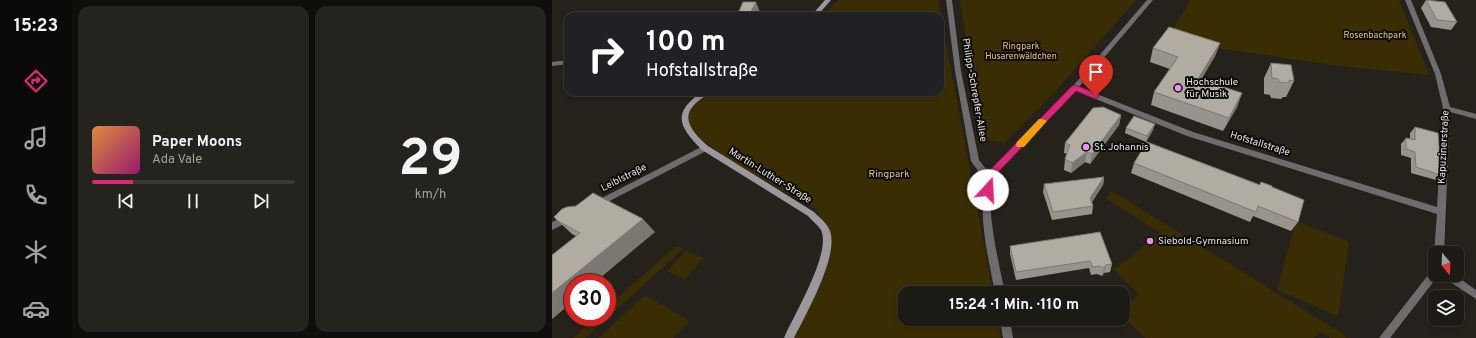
<!DOCTYPE html>
<html lang="de">
<meta charset="utf-8">
<style>
:root{--surface:#1c1a14;--page:#25231d;--text:#f1f3f6;--muted:#a0a1a0;--line:#3a3834;--accent:#db2777}
body{margin:0;font-family:Overpass,sans-serif;background:var(--page);color:var(--text);height:100vh;display:flex;flex-direction:column;font-size:15px;white-space:nowrap}
*{box-sizing:border-box;margin:0}
p{font-size:13px;color:var(--muted)}
.icon{flex:none;width:22px;height:22px;fill:none;stroke:currentColor;stroke-width:2;stroke-linecap:round;stroke-linejoin:round}
.map{position:relative;flex:1;overflow:hidden}
.side{display:flex;flex-direction:column;gap:6px;padding:6px;background:#0f0e0b;width:480px}
.side>*{flex:none}
.banner{position:absolute;left:12px;top:12px;width:380px;height:84px;border-radius:12px;box-shadow:0 2px 6px #0003,0 0 0 1px var(--line);background:#202124;color:#fff;overflow:hidden}
.needle{width:26px;rotate:161deg}
.buttons{position:absolute;left:876px;top:246px;display:grid;gap:8px}
.buttons a{display:grid;place-items:center;width:36px;height:36px;border-radius:8px;background:var(--surface);box-shadow:0 2px 6px #0003,0 0 0 1px var(--line);font-size:20px}
.speed{position:absolute;left:12px;top:274px;display:flex;gap:8px;font-size:20px;font-weight:700;text-align:center}
.speed>*{display:grid;place-content:center;width:52px;height:52px;border-radius:50%;background:var(--surface);box-shadow:0 2px 6px #0003,0 0 0 1px var(--line);line-height:1}
.speed .limit{border:6px solid #d22;background:#fff;color:#111}
.pin{position:absolute;display:grid;place-items:center;width:34px;height:34px;color:#fff;margin:-41px -17px;border-radius:50% 50% 50% 0;rotate:-45deg;box-shadow:0 0 4px #0007}
.pin .icon{rotate:45deg}
.me{position:absolute;width:44px;margin:-22px;rotate:20deg;stroke-linejoin:round;filter:drop-shadow(0 0 3px #0008)}
.turn{display:flex;align-items:center;gap:14px;height:84px;padding:0 16px;font-size:18px}
.turn .icon{width:52px;height:52px;stroke-width:2.5}
.turn b{display:block;font-size:28px;line-height:34px}
.side .card{flex:1;display:flex;flex-direction:column;justify-content:center;gap:6px;min-width:0;padding:0 14px;border-radius:12px;background:var(--page)}
.side .dial{align-items:center;gap:0}
.dial b{font-size:52px;line-height:1}
.song{display:flex;align-items:center;gap:12px}
.cover{width:48px;height:48px;border-radius:6px;background:linear-gradient(135deg,hsl(30 70% 55%),hsl(320 70% 35%))}
.played{height:4px;border-radius:2px;background:linear-gradient(90deg,var(--accent) 20%,var(--line) 20%)}
.keys{display:flex;justify-content:space-around;direction:ltr}
.side .tiles{flex:1;display:grid;gap:6px;grid-template-columns:repeat(2,1fr)}
.trip{position:absolute;left:346px;top:286px;width:232px;height:40px;border-radius:12px;background:var(--surface);box-shadow:0 2px 6px #0003,0 0 0 1px var(--line);font-weight:700;line-height:40px;text-align:center}
main{display:flex;flex:1;min-height:0}
.tabs{display:flex;flex-direction:column;width:72px;justify-content:space-around;align-items:center;background:#0b0a08;color:var(--muted)}
.tabs .icon{width:28px;height:28px}
.tabs .active{color:var(--accent)}
.tabs b{font-size:18px;color:var(--text)}
.map>svg:first-child{display:block}
</style>
<main>
<nav class="tabs">
<b>15:23</b>
<svg class="icon active" aria-label="directions" viewBox="0 0 24 24"><path d="M12 3l9 9-9 9-9-9zM9 14v-3h6M13 9l2 2-2 2"/></svg>
<svg class="icon" aria-label="music" viewBox="0 0 24 24"><path d="M9 18V5l10-2v13"/><circle cx="6" cy="18" r="3"/><circle cx="16" cy="16" r="3"/></svg>
<svg class="icon" aria-label="phone" viewBox="0 0 24 24"><path d="M5 4h4l2 5-3 2q2 4 5 5l2-3 5 2v4C11 20 4 13 5 4z"/></svg>
<svg class="icon" aria-label="climate" viewBox="0 0 24 24"><path d="M12 3v18M4 7l16 10M4 17L20 7"/></svg>
<svg class="icon" aria-label="car" viewBox="0 0 24 24"><path d="M5 17H2v-5l4-1 3-4h7l3 4 3 1v5h-3M9 17h6M6 11h13"/><circle cx="7" cy="17" r="2"/><circle cx="17" cy="17" r="2"/></svg>
</nav>
<section class="side">
<div class="tiles">
<div class="card">
<div class="song"><i class="cover"></i><div><b>Paper Moons</b><p>Ada Vale</p></div></div>
<div class="played"></div>
<div class="keys"><svg class="icon" aria-label="previous" viewBox="0 0 24 24"><path d="M18 5L8 12l10 7zM5 5v14"/></svg><svg class="icon" aria-label="pause" viewBox="0 0 24 24"><path d="M8 5v14M16 5v14"/></svg><svg class="icon" aria-label="next" viewBox="0 0 24 24"><path d="M6 5l10 7-10 7zM19 5v14"/></svg></div>
</div>
<div class="card dial"><b>29</b><p>km/h</p></div>
</div>
</section>
<div class="map">
<svg width="924" height="338" viewBox="0 0 924 338">
<rect width="100%" height="100%" fill="#25221b"/>
<path fill="#3b2d03" d="M286,0H386L441,293H353V319H446L449,338H239L268,273L274,234L265,210L178,160L148,138L135,121L139,106L161,92H388V16H270Z
M408,0H584L502,93L452,143L430,139Z
M639,0H847L877,75L787,66L665,48L618,34Z
M560,191L794,336L793,338H778L768,332L762,338H593L571,317V308L587,294L562,270L608,233L554,198Z
M744,221L797,242L786,316L725,290Z
M124,246L131,249L33,338H21L44,317H55V307Z
M134,251L152,258L133,279L115,271Z
M93,295L138,321L121,338H47Z"/>
<g fill="none" stroke-linecap="round" stroke-linejoin="round">
<path fill="#6f6c70" fill-rule="evenodd" d="M394,0H400L409,71L427,160L437,173L442,166L521,86L595,0H601L527,87L641,132L885,207L891,108L883,74L853,0H859L889,74L898,107L924,114V119L898,112L892,253H883V254L882,253L885,214L635,136L524,91L448,170C446,172 444,175 442,178C431,200 448,268 453,293H443C436,256 426,218 433,181L419,161L403,71Z
M16,60V64L0,66V62Z
M153,145L157,148L156,150L48,206H42L41,204L42,202Z
M17,214L20,216L21,218L20,220L0,230V222Z
M883,269V275H887L886,276L838,338H827L880,270Z
M890,275H903L924,290V299L892,278Z
M448,319H458L461,338H451Z"/>
<path fill="#9b979c" fill-rule="evenodd" d="M273,0H279L265,16H259Z
M150,92H158C153,97 146,100 141,106C128,121 145,136 156,146L262,212C268,218 275,223 278,231C287,256 254,314 242,338H232C241,316 280,253 269,230C266,225 260,221 256,216L150,150C127,127 119,113 150,92Z"/>
</g>
<path fill="#97948b" d="M874,0L905,22L899,30L879,27L869,8Z
M668,43L663,56L649,80L690,93L685,107L671,131L599,105L602,92L618,69L598,62L601,48Z
M719,63L742,81L734,97H731L729,99L719,98L718,95L712,94V78Z
M569,115L567,125L538,164L533,162L519,173L512,170L513,159L515,154L512,153L513,143Z
M863,127L889,175L884,180L859,173V158L849,155V144L854,138L858,139V133Z
M574,128L601,130L594,142L573,133Z
M582,163L707,185L709,182L720,187L746,222L739,231L701,216L698,222L579,173Z
M552,177L551,185L540,202L541,206L540,214L500,220L491,192L492,184Z
M6,221L103,232L21,283V301L0,319L24,236L20,234Z
M458,246L560,264L558,272L552,273L550,276L545,274L539,275L537,268L464,280L458,254Z"/>
<path fill="#7b7871" d="M204,2L208,12L206,16H197Z
M668,43L663,56L641,92L646,79Z
M690,93L685,107L671,131L677,118Z
M569,115L567,125L538,164L540,154Z
M603,124L601,130L594,142L595,136Z
M535,152L533,162L519,173L520,163Z
M552,177L551,185L537,206L538,198Z
M91,219L103,232L42,283H21V301L0,319V293Z
M554,265L552,273L550,276L552,268Z"/>
<path fill="#b0aca2" stroke="#7b7871" d="M874,0L893,2L905,22L885,20Z
M191,2H204L197,16H185Z
M617,27L668,43L646,79L690,93L677,118L602,92L626,57L601,48Z
M719,63L739,65L742,81L737,80V83L727,82L726,79L720,78Z
M551,107L569,115L540,154L535,152L520,163L513,159L518,145L513,143L541,108Z
M582,116L603,124L595,136L574,128Z
M863,127L886,133L889,175L864,167L863,152L854,149V138L863,140Z
M595,142L708,185L709,182L720,186V187L752,200L746,222L706,206L704,212L582,163Z
M552,177L538,198L541,206L501,212L492,184Z
M41,193L91,219L0,293V255L28,233L6,221L2,217L10,209L15,207L24,206Z
M548,232L560,264L554,265L552,268L547,266L541,267L538,261L464,272L458,246Z"/>
<path fill="#db2777" stroke="#8e194d" d="M523,85L546,94L547,96L544,99L524,91L448,170L442,180L439,193H432C428,183 436,173 442,166L520,86Z"/>
<path fill="#f59e0b" d="M487,119H490L495,121L472,147H465L464,145L465,142Z"/>
<g fill="#eb8dfc" stroke="#0d0c08" stroke-width="1.5">
<circle cx="626" cy="88" r="4"/>
<circle cx="534" cy="147" r="4"/>
<circle cx="598" cy="241" r="4"/>
</g>
<g text-anchor="middle" dominant-baseline="central" stroke-width="4" stroke-linejoin="round" paint-order="stroke">
<g font-size="9" fill="#eac565" stroke="#0d0c08">
<text x="823" y="35">Rosenbachpark</text>
<text x="469" y="46">Ringpark<tspan x="469" dy="10">Husarenwäldchen</tspan></text>
</g>
<g font-size="10" fill="#e5e3de" stroke="#0d0c08" text-anchor="start">
<text x="634" y="82">Hochschule<tspan x="634" dy="12">für Musik</tspan></text>
<text x="542" y="147">St. Johannis</text>
<text x="606" y="241">Siebold-Gymnasium</text>
</g>
<g font-size="10" fill="#e5e3de" stroke="#0d0c08">
<text transform="translate(422 90) rotate(80)">Philipp-Schrepfer-Allee</text>
<text transform="translate(708 144) rotate(17)">Hofstallstraße</text>
<text transform="translate(892 147) rotate(-87)">Kapuzinerstraße</text>
<text transform="translate(218 176) rotate(32)">Martin-Luther-Straße</text>
<text transform="translate(72 178) rotate(-27)">Leiblstraße</text>
</g>
<g font-size="10" fill="#eac565" stroke="#0d0c08">
<text x="337" y="174">Ringpark</text>
</g>
</g>
</svg>
<div class="buttons">
<a><svg class="needle" viewBox="-14 -14 28 28"><path d="M0-13l5 13h-10z" fill="#e53935"/><path d="M0 13l5-13h-10z" fill="#a0a1a0"/></svg></a>
<a><svg class="icon" aria-label="layers" viewBox="0 0 24 24"><path d="M12 4l9 5-9 5-9-5zM3 14l9 5 9-5"/></svg></a>
</div>
<div class="speed"><div class="limit">30</div></div>
<div class="pin" style="left:544px;top:96px;background:#d93025"><svg class="icon" aria-label="arrive" viewBox="0 0 24 24"><path d="M6 21V4h12l-3 4 3 4H6"/></svg></div>
<svg class="me" style="left:436px;top:190px" viewBox="-20 -20 40 40"><circle r="19" fill="#fff"/><path d="M0-13L10 11 0 6-10 11z" fill="#db2777"/></svg>
<div class="trip">15:24 · 1 Min. · 110 m</div>
<div class="banner">
<div class="turn"><svg class="icon" aria-label="right" viewBox="0 0 24 24"><path d="M7 20v-9h11M14 6l5 5-5 5"/></svg><div><b>100 m</b>Hofstallstraße</div></div>
</div>
</div>
</main>
